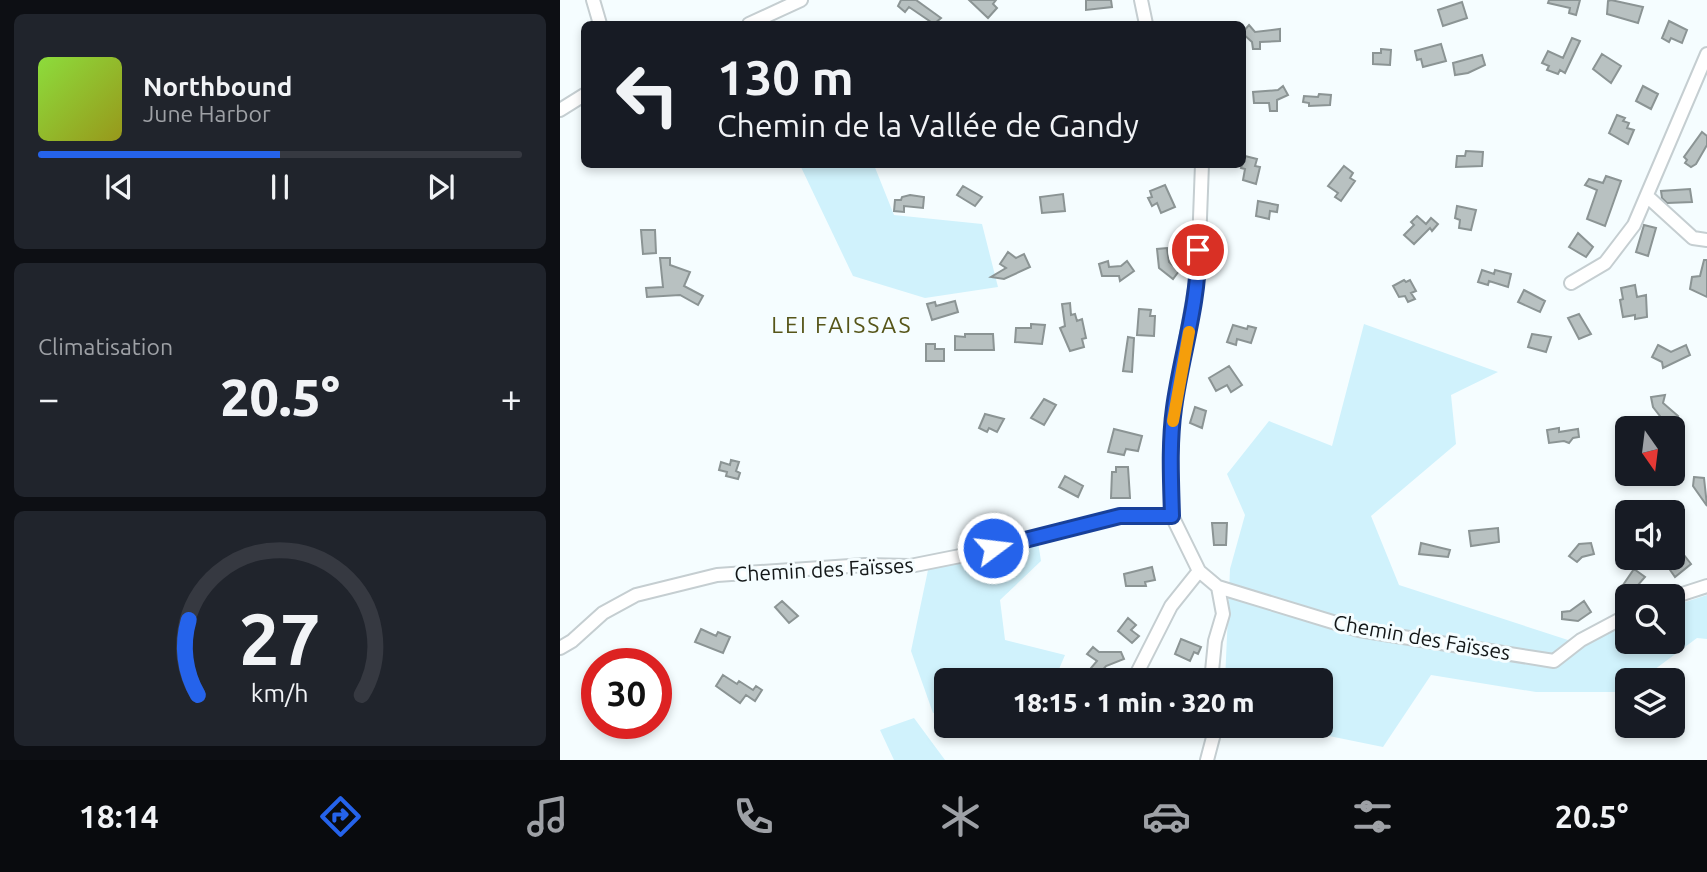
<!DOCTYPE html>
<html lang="fr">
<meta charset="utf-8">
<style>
:root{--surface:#171b24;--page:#20242c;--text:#f1f3f6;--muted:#9ea1a6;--line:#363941;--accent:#2563eb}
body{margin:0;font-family:Ubuntu,sans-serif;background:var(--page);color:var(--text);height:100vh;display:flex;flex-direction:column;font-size:26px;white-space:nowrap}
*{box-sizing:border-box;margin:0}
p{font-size:23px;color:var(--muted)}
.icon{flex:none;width:38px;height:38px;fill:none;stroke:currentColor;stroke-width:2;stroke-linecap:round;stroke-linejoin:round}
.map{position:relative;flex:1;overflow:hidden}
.details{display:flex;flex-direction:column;gap:14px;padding:14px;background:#0d0f14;width:560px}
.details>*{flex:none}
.banner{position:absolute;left:21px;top:21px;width:665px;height:147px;border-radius:10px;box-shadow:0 4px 10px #0003;background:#171b24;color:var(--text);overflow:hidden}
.needle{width:46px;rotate:166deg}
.buttons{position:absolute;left:1055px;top:416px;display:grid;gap:14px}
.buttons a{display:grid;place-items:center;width:70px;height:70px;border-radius:10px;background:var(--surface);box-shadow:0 4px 10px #0003;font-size:35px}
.speed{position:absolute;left:21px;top:648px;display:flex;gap:14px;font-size:35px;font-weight:700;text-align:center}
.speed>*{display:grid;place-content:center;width:91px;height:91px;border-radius:50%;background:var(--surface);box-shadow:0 4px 10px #0003;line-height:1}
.speed .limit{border:10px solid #d22;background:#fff;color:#111}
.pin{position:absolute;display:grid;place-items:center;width:60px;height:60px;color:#fff;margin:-30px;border:4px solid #fff;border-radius:50%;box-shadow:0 2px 7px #0007}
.me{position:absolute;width:77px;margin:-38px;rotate:75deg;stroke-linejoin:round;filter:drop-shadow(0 0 5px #0008)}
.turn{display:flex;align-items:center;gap:24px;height:147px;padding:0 21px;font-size:32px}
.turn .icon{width:91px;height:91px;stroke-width:2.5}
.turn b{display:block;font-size:49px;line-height:60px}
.big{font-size:52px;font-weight:800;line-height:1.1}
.details .widget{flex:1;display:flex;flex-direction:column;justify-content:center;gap:10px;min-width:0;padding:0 24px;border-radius:10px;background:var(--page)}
.details .dial{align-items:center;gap:0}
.dial svg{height:182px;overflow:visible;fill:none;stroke:var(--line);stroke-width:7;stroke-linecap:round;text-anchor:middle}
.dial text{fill:var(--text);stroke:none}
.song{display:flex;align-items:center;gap:21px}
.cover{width:84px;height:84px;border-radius:10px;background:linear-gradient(135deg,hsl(90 70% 55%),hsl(60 70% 35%))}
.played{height:7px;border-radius:4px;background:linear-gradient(90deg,var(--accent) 50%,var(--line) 50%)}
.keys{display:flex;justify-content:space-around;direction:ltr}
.heat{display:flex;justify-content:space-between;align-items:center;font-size:38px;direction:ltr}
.trip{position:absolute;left:374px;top:668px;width:399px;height:70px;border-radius:10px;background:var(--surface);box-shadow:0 4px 10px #0003;font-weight:800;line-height:70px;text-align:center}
.tabs{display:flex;height:112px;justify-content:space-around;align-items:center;background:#090b0e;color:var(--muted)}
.tabs .icon{width:49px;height:49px}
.tabs .current{color:var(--accent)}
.tabs b{font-size:32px;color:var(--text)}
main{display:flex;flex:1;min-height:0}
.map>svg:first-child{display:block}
</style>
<main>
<section class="details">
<div class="widget">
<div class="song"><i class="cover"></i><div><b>Northbound</b><p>June Harbor</p></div></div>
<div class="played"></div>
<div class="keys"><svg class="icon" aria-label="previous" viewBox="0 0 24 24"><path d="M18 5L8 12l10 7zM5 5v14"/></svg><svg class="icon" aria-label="pause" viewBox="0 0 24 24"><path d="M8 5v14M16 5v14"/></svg><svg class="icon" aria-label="next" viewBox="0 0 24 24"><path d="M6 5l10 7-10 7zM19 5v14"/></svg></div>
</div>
<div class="widget"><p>Climatisation</p>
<div class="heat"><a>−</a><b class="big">20.5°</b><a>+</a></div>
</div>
<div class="widget dial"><svg viewBox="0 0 100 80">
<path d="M14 69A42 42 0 1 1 86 69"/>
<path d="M14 69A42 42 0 0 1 10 36" stroke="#2563eb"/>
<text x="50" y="56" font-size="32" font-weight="700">27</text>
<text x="50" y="72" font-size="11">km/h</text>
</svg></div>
</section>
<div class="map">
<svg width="1147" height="760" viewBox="0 0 1147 760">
<rect width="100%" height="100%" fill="#f5fdff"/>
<path fill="#d0f2fc" d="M240,165H314L334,215L422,224L438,287L365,298L293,276Z
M804,324L938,372L891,395L896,444L811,516L839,585L1008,640L1067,621L1068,642H1113V606L1147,595V639L1137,638L1079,681H1068L1067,689L1064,692H976L871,675L823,747L720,726H761V681H665L670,569L685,515L667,474L709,421L772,446Z
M478,542L481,561L440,600L445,640L505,655L494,681H387V711L373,713L351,651L368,570Z
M354,718L385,760H334L320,730Z"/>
<path fill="#b8c1c1" stroke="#8b9494" stroke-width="2" d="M341,0H356L381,18L374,24L349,7L345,12L338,6Z
M409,0H436L433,4L437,8L428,18Z
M526,0H551L552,7L526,10Z
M989,0H1020L1016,15L1009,13L1010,8L988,3Z
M1051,0L1083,7L1078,23L1047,14L1048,1Z
M902,2L907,18L883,26L878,10Z
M1109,21L1127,30L1122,43L1111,38L1109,42L1102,38Z
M689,25L695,32L720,29V41L700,42V49H693L692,42L682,33Z
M1012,38L1020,41L1005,73L1000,70L998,74L987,70L989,66L982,63L988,51L1003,58Z
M881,44L886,61L863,67L861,59L857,60L855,51Z
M821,49L831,50L830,65L813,64V53H821Z
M1042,54L1061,66L1051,83L1033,69Z
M922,55L925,65L908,73L895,75L893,63Z
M723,86L728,95L717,100V111H710L709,103H694L693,92L718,90Z
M1083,86L1098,94L1091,109L1076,101Z
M759,94L771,95L770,105L749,106V103L743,102L744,96L758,97Z
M1057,115L1065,118L1063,121L1069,123L1067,128L1074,130L1068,144L1049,133Z
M1142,132L1147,136V145L1136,164L1131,167L1125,163L1127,160L1124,157Z
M906,151L923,152L922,166L896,167L897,156H905Z
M685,156L697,159L695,166L700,167L696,184L683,180L685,169L681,168Z
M784,166L793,173L790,178L795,181L781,201L775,197L778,193L768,186Z
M1046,176L1061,181L1045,226L1027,219L1037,190L1025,185L1029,179L1043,183Z
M605,185L615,207L601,213L597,203L592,206L588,198L592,197L590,191Z
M403,186L422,197L415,206L397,195Z
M1130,189L1132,202L1107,203L1102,198L1101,191Z
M503,194L505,211L482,213L480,197Z
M350,195L364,197L363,208L344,206V212L334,211L335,200H341L342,197Z
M698,201L718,205L717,212L710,211L709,219L696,216Z
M897,206L916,210L911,230L899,228L900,220L895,218Z
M857,216L866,224L871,218L878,224L872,231L870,228L854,244L844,235L854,225L851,222Z
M1084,225L1096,228L1088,256L1076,252Z
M81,230H95L96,253L83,254Z
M1018,233L1033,247L1026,257L1009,247Z
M607,248L609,262L619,271L613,279L599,268L597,249Z
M448,252L456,258L464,254L470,267L444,279L431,277L446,268L440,264Z
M100,258H110V265L130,272L124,286L143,296L138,305L120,295L87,297L86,288L103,287Z
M1144,260H1147V297L1130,289L1132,277L1140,276Z
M548,261L549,267L561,266L567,261L574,271L560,281L559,276H542L539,264Z
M922,270L934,274L935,270L951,274L948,287L929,281L928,285L918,282Z
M844,280L846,282L850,280L856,291L851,293L855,299L848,302L845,296L839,297L833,286Z
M1075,285L1077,297L1086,295L1087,317L1075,319V315L1063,317L1060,300L1063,299L1061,288Z
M964,290L985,301L980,312L958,302Z
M395,301L398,312L372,320L367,304L375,302L376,306Z
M510,303L511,315L515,314L517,321L522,319L526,338L522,339L524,347L510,351L500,328L505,326L502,304Z
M579,309L591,310L590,316H595L594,336L577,335Z
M1019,314L1031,334L1019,339L1008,318Z
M471,324L485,325L482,344L455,342L456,328H471Z
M673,325L687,329L688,326L696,328L691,343L677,339L676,345L667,342Z
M405,334H433L434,350H395V336L405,337Z
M972,334L991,337L986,352L968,347Z
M568,337L574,338L572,372L563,371Z
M366,344H375V349H384V361H366Z
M1098,345L1111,352L1126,345L1130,355L1103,368L1102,362L1092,357Z
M669,366L682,385L671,392L667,385L656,391L649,378Z
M1105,395L1103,403L1118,416L1107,425L1093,407L1091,397Z
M484,399L496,405L484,425L471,418Z
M635,407L646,411L642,428L630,423Z
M425,414L444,419L437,432L429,428L427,432L419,428Z
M999,428V432L1018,429L1019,437L1013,438L1009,443L1004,441L989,443L987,430Z
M554,429L582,436L578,451L566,449L564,455L548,452Z
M171,460L179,462L176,471L180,473L178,479L166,476L167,472L159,470L161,462L170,465Z
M556,467H568L570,498H551L552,472H556Z
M505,476L523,486L518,497L499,487Z
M1134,477L1144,478L1147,506L1133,486Z
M652,523H667L666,545H654Z
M938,528L939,542L911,546L909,531Z
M861,543L890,550L888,557L859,554Z
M1031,543L1034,554L1022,557L1017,562L1009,556L1019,544Z
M1124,555L1131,564L1115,577L1108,567Z
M592,567L595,580L585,582L586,586H566L564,574Z
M1074,569L1085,577L1072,592L1063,585Z
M222,601L238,616L229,623L215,607Z
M1024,601L1031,612L1018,621L1002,619V612L1010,611Z
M568,618L576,625L571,630L579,636L572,643L558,631Z
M141,629L156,636L158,632L170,637L163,653L135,642Z
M621,639L641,647L638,654L634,652L630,661L615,654Z
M533,647L539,652H561L564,659L546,666L539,674L531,668L537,661L527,654Z
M163,675L177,684L179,681L193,690L196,686L202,690L195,701L186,695L180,703L156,686Z"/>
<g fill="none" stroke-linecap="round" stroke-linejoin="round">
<g stroke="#c5ced1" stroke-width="16">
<path id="minor" d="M33,0L40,24
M581,0L586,24
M189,24L241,0
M0,110L24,95
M1088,197L1133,238L1147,240
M1011,283L1045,263L1074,225L1147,54
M612,516L610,459L614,408L638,272L642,164
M1113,597L1147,586
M0,648L12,641L43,613L76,595L157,575L305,565L350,566L410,554L560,516H612L639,571L658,587L799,630L994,661L1021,640L1068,615
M573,681L611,606L639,571
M651,681L655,641L663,614L658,587
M647,760L656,726"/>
</g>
<use href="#minor" stroke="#fff" stroke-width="12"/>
</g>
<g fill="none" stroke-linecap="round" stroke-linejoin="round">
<g stroke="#184099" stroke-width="18">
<path id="route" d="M433,548L560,516H612C611,480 609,444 614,408C621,355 639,304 638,250"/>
</g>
<use href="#route" stroke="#2563eb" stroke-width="12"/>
<path stroke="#f59e0b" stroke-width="12" d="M613,421L629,332"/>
</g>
<g text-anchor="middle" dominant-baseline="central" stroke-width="6" stroke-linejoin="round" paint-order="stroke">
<g font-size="21" fill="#141819" stroke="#f5fdff">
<text transform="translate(264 569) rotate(-3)">Chemin des Faïsses</text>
<text transform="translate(862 637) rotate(10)">Chemin des Faïsses</text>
</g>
<g font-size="23" letter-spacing="2" fill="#565519" stroke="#f5fdff">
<text x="282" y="324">LEI FAISSAS</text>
</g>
</g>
</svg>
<div class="buttons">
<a><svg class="needle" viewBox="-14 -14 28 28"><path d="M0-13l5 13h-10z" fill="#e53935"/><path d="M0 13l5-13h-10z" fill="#9ea1a6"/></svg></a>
<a><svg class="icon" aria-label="sound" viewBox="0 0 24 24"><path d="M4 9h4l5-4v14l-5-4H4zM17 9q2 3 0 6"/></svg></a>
<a><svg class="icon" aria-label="search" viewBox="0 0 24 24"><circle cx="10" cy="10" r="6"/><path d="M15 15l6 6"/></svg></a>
<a><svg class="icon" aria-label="layers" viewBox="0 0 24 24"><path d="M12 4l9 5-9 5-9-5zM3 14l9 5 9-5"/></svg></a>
</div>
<div class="speed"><div class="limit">30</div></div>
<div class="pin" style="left:638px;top:250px;background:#d93025"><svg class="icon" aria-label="arrive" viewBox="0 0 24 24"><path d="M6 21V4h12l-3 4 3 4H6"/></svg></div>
<svg class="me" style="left:433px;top:548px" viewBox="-20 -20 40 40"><circle r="17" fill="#2563eb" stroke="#fff" stroke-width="3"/><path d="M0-11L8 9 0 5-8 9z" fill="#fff"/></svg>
<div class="trip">18:15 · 1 min · 320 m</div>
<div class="banner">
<div class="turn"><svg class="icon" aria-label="left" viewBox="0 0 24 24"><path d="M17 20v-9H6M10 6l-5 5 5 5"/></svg><div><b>130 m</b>Chemin de la Vallée de Gandy</div></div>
</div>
</div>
</main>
<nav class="tabs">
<b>18:14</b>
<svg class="icon current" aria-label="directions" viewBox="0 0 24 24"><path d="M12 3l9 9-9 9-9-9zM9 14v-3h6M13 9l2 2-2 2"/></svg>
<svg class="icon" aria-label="music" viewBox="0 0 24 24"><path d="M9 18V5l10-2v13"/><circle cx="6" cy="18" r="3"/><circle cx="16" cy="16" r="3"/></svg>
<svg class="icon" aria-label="phone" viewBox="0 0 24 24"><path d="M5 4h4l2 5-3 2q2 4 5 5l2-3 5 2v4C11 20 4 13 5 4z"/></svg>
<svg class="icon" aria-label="climate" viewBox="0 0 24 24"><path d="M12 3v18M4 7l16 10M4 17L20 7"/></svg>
<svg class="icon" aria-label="car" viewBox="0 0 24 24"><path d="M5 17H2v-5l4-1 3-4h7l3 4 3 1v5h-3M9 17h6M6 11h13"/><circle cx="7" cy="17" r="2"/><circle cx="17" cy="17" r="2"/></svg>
<svg class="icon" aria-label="filters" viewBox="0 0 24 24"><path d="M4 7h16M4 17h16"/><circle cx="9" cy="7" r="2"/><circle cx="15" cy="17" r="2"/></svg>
<b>20.5°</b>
</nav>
